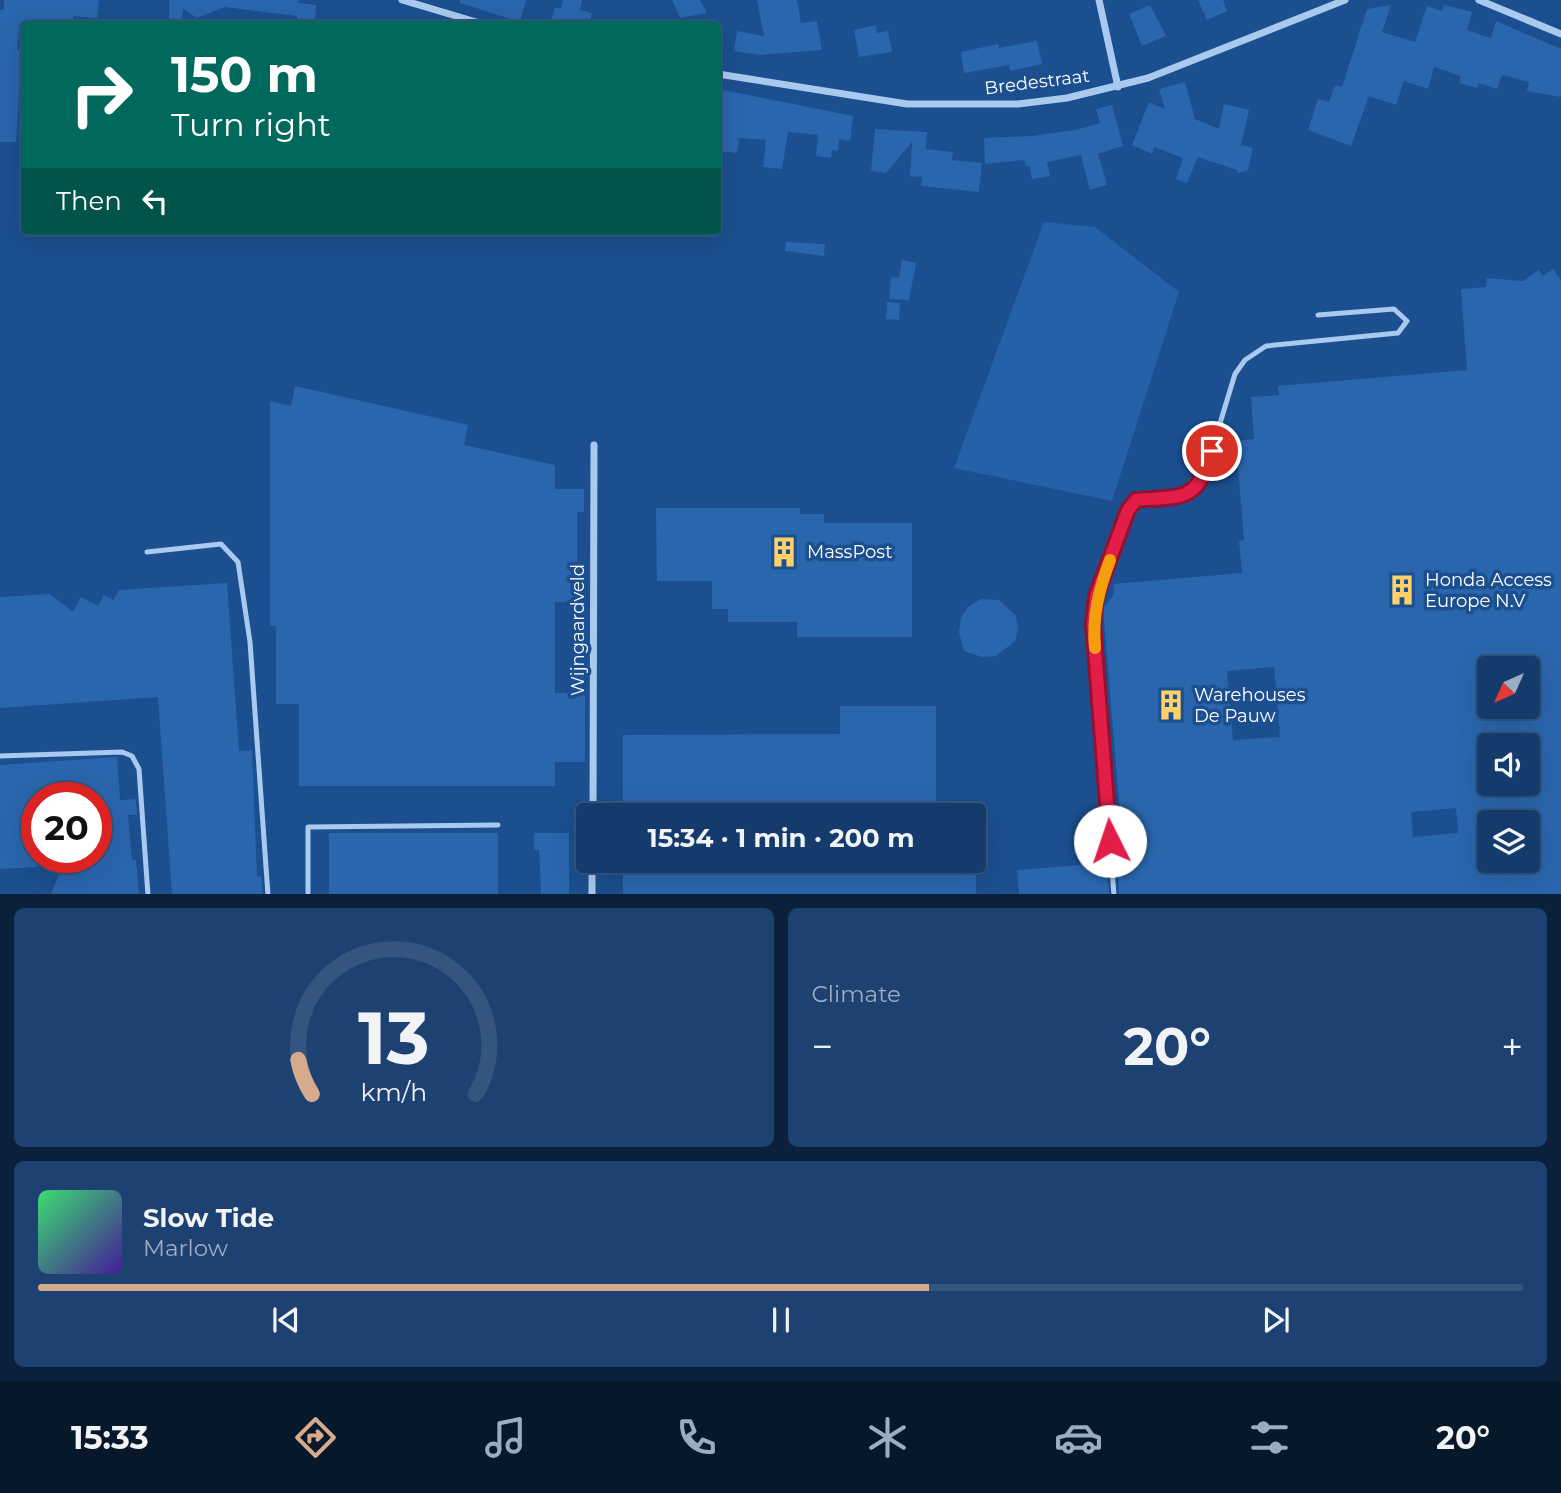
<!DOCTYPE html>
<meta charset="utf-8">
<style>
:root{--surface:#143b6b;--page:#1d4271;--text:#f1f3f6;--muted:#9dadc1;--line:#33557e;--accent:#d6ab8b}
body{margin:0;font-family:Montserrat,sans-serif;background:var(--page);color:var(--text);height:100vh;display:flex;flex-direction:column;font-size:26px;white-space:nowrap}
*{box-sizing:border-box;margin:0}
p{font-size:23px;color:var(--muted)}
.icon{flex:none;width:38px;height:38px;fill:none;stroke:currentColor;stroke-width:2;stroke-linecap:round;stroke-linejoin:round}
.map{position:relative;height:894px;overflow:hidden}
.sheet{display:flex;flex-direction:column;gap:14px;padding:14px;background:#0b203b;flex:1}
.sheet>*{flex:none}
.top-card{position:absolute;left:21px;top:21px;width:700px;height:214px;border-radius:7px;box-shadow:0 7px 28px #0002,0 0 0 2px var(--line);background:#00695c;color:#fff;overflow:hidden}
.needle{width:46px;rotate:225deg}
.controls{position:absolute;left:1477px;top:656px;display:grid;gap:14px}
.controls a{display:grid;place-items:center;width:63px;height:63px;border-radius:7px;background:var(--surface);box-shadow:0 7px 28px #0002,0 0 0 2px var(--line);font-size:35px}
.speed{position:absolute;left:21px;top:782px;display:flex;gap:14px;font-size:35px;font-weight:700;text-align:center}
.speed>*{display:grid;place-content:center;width:91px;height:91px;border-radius:50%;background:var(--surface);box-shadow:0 7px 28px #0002,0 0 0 2px var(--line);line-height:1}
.speed .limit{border:10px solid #d22;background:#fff;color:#111}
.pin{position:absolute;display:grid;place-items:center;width:60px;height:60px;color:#fff;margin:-30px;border:4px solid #fff;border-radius:50%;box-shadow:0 2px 7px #0007}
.me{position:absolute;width:77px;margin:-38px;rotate:356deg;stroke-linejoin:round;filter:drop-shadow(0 0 5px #0008)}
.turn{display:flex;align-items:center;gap:24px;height:147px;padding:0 35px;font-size:32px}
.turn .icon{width:91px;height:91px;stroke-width:2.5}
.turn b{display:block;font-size:49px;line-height:60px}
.then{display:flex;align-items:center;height:66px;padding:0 35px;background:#0003;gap:14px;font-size:26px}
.big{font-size:52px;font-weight:700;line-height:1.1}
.sheet .tile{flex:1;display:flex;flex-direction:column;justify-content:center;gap:10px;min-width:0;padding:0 24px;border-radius:10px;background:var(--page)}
.sheet .dial{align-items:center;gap:0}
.dial svg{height:182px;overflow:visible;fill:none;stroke:var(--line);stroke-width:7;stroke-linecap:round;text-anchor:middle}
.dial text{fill:var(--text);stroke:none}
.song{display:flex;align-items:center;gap:21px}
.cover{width:84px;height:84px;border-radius:10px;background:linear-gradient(135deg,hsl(140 70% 55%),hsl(260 70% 35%))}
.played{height:7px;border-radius:4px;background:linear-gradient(90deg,var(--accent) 60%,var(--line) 60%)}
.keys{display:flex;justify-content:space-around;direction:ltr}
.heat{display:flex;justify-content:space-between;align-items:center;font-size:38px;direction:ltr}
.sheet .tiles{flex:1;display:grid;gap:14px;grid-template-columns:1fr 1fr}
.tile:last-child{grid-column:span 2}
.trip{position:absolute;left:576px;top:803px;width:410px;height:70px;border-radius:7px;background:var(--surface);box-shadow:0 7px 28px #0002,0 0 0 2px var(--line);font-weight:700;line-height:70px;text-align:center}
.tab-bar{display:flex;height:112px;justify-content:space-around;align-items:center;background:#08182b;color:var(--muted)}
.tab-bar .icon{width:49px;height:49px}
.tab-bar .active{color:var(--accent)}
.tab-bar b{font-size:32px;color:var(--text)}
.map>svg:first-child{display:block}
</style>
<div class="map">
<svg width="1561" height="895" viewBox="0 0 1561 895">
<rect width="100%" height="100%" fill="#1b4f8f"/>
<path fill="#2461a8" d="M1044,222L1095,227L1179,292L1112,501L954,468Z"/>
<path fill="#2a66ad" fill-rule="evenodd" d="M4,0H99L97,18L73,16V24H19L17,50L21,51L16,142H0V10H4Z
M169,0H298V3L316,5L315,24H297V16L225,7L197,18L183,9L182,22L169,21Z
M460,0H526L520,22L460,3Z
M563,0H582L580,10L592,13L589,24H550L555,7L561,9Z
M672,0H700L707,13L680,18Z
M757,0H797L801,23L817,21L822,50L760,55L734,51L737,31L764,36Z
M1198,0H1223L1227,11L1207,20Z
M1150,5L1166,36L1142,46L1129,14Z
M1391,5L1382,32L1415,42L1427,6L1442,11L1444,5L1472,12L1467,30L1491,38L1496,21L1561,49V97L1527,91L1529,82L1502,75L1497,89L1479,83L1477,88L1459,83L1461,76L1434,67L1428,89L1404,81L1396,105L1369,96L1351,146L1308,130L1318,99L1329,102L1335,85L1342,87L1367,9Z
M876,25L877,33L888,31L892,52L859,57L854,30Z
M1037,41L1042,64L1010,71L1009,65L964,73L961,52L998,44L999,48Z
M1185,82L1195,119L1219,129L1224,104L1249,110L1241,145L1253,148L1248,170L1238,173L1237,170L1198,157L1187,183L1176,179L1183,158L1154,147L1152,154L1132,145L1149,102L1165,109L1159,89Z
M718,89L853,116L850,141L839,139L838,151L832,150L831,158L816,156L818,135L788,132L782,169L763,167L766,140L739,138L737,153L719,151Z
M1112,105L1123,146L1098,154L1107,185L1090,190L1081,155L1047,162L1050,176L1032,179L1030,166L1026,167L1024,160L985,164L984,138L1032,136L1075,130L1100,123L1096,109Z
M875,129L927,132L926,149L953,152L952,160L982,163L979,192L921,186L922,177L910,176L912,142L886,173L871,171Z
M786,242L825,244L824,256L785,251Z
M902,260L916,263L909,300L889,299L891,277L899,278Z
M1553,269L1561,280V894H1119L1117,863L1124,862L1103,609L1114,594L1113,584L1242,573L1239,541L1244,540L1236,441L1254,439L1251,397L1279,395L1278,386L1467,370L1461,289L1486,287L1487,278L1523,281L1539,270L1543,276ZM1274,667L1280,737L1233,740L1227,671ZM1489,668H1528V707H1489ZM1489,746H1528V784H1489ZM1456,808L1458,833L1413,837L1411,812ZM1489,822H1528V861H1489Z
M887,302L900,303L899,320L886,319Z
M295,386L468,425L464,445L555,465V489H584V512H577V580H584V602H555V693H585V762H555V786H299V704H276V626H270V401L291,406Z
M656,508H800V514H824V523H912V637H797V622H728V609H712V581H657Z
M227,583L239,751L252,750L257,877L261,876L263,894H172L158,697L0,708V597L50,594L73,612L81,597L98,606L104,595L113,600L119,590Z
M981,599L999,600L1016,616L1018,629L1015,641L996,656L982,657L964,651L959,632L961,618L968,607Z
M840,706H936V816H623V735L840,734Z
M117,757L120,800L136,799L137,815H128L132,860H136L139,894H51L66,858H96V798H37V867L0,869V765Z
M329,833H498V894H329Z
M534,833H569V894H541L539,850H534Z
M623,861H976V894H623Z
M1106,863L1109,894H1019L1017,870Z"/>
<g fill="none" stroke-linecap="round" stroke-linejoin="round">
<path stroke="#a9c9ee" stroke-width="5" d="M147,552L221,544L238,562L250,642L268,895
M0,756L122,752L132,756L139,769L148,895
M308,895V827L498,825
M1114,895L1093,624L1096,596L1128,510L1136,500C1163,497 1188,500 1204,476L1235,374L1245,360L1266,346L1398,333L1407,321L1394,309L1318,315"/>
<path stroke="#a9c9ee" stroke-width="7" d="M402,0L483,24
M1099,0L1118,87
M1479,0L1561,34
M718,74L907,104H1018L1067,98L1148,78L1345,0
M593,816L594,445
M592,895V861"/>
</g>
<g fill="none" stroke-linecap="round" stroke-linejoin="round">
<g stroke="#92132f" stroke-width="18">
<path id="route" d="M1110,841L1093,624L1096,596L1128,510L1136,500C1185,496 1197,502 1212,451"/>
</g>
<use href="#route" stroke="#e11d48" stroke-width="12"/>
<path stroke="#f59e0b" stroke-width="12" d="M1095,648C1092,615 1099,590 1110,560"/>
</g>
<defs>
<g id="building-bare" transform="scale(2.415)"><path d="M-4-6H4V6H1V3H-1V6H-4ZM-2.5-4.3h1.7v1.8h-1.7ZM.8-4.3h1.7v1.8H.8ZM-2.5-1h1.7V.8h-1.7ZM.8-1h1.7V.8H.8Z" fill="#ffd166" stroke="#1b4f8f" stroke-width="2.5" paint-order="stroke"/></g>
</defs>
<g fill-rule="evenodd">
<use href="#building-bare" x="784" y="552"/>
<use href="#building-bare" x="1402" y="590"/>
<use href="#building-bare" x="1171" y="705"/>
</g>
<g text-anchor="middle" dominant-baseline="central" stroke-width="7" stroke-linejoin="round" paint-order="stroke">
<g font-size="18" fill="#fff" stroke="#1b4f8f">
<text transform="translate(1037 82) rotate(-7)">Bredestraat</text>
<text transform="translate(578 630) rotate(-90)">Wijngaardveld</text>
</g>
<g font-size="18" fill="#fff" stroke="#1b4f8f" text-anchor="start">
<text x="807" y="552">MassPost</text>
<text x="1425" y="580">Honda Access<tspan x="1425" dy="21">Europe N.V</tspan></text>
<text x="1194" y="695">Warehouses<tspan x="1194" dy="21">De Pauw</tspan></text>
</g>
</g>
</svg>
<div class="controls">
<a><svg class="needle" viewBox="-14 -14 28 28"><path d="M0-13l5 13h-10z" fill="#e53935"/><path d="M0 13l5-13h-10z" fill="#9dadc1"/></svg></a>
<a><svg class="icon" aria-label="sound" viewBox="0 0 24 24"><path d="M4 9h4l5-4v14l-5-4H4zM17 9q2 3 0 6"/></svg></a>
<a><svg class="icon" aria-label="layers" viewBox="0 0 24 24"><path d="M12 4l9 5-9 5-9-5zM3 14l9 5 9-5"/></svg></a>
</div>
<div class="speed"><div class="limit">20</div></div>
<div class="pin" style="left:1212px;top:451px;background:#d93025"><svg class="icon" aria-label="arrive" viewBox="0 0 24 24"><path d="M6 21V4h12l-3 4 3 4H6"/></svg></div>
<svg class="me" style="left:1110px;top:841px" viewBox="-20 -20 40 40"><circle r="19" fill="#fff"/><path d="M0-13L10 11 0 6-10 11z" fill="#e11d48"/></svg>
<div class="trip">15:34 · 1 min · 200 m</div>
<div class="top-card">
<div class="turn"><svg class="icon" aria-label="right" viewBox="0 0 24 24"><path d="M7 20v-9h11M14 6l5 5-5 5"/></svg><div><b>150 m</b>Turn right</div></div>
<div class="then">Then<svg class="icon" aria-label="left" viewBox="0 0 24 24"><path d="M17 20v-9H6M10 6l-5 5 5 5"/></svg></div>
</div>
</div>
<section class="sheet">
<div class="tiles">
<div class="tile dial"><svg viewBox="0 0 100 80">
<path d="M14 69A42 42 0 1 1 86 69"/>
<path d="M14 69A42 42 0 0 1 8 54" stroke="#d6ab8b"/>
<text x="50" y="56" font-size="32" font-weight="700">13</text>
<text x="50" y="72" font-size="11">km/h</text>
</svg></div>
<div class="tile"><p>Climate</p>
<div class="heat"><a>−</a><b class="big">20°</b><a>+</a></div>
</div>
<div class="tile">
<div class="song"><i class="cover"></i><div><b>Slow Tide</b><p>Marlow</p></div></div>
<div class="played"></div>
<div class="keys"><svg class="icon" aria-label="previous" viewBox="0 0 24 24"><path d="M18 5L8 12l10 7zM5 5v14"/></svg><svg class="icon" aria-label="pause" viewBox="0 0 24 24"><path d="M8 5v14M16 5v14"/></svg><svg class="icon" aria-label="next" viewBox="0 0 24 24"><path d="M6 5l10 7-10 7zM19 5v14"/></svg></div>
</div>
</div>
</section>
<nav class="tab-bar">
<b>15:33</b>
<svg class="icon active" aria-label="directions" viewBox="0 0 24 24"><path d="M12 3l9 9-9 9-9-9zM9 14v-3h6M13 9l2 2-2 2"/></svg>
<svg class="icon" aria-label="music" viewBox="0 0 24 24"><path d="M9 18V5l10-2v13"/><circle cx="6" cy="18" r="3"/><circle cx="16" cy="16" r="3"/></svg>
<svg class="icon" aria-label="phone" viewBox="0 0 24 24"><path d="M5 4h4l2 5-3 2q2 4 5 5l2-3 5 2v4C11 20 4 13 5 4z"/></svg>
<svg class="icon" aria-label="climate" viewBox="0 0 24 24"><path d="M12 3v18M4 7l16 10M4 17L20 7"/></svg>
<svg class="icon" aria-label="car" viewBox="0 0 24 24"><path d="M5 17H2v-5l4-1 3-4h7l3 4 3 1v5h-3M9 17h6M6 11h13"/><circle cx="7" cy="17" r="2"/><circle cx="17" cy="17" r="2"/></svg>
<svg class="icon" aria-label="filters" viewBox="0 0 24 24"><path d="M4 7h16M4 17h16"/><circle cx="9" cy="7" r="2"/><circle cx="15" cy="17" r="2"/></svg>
<b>20°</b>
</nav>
